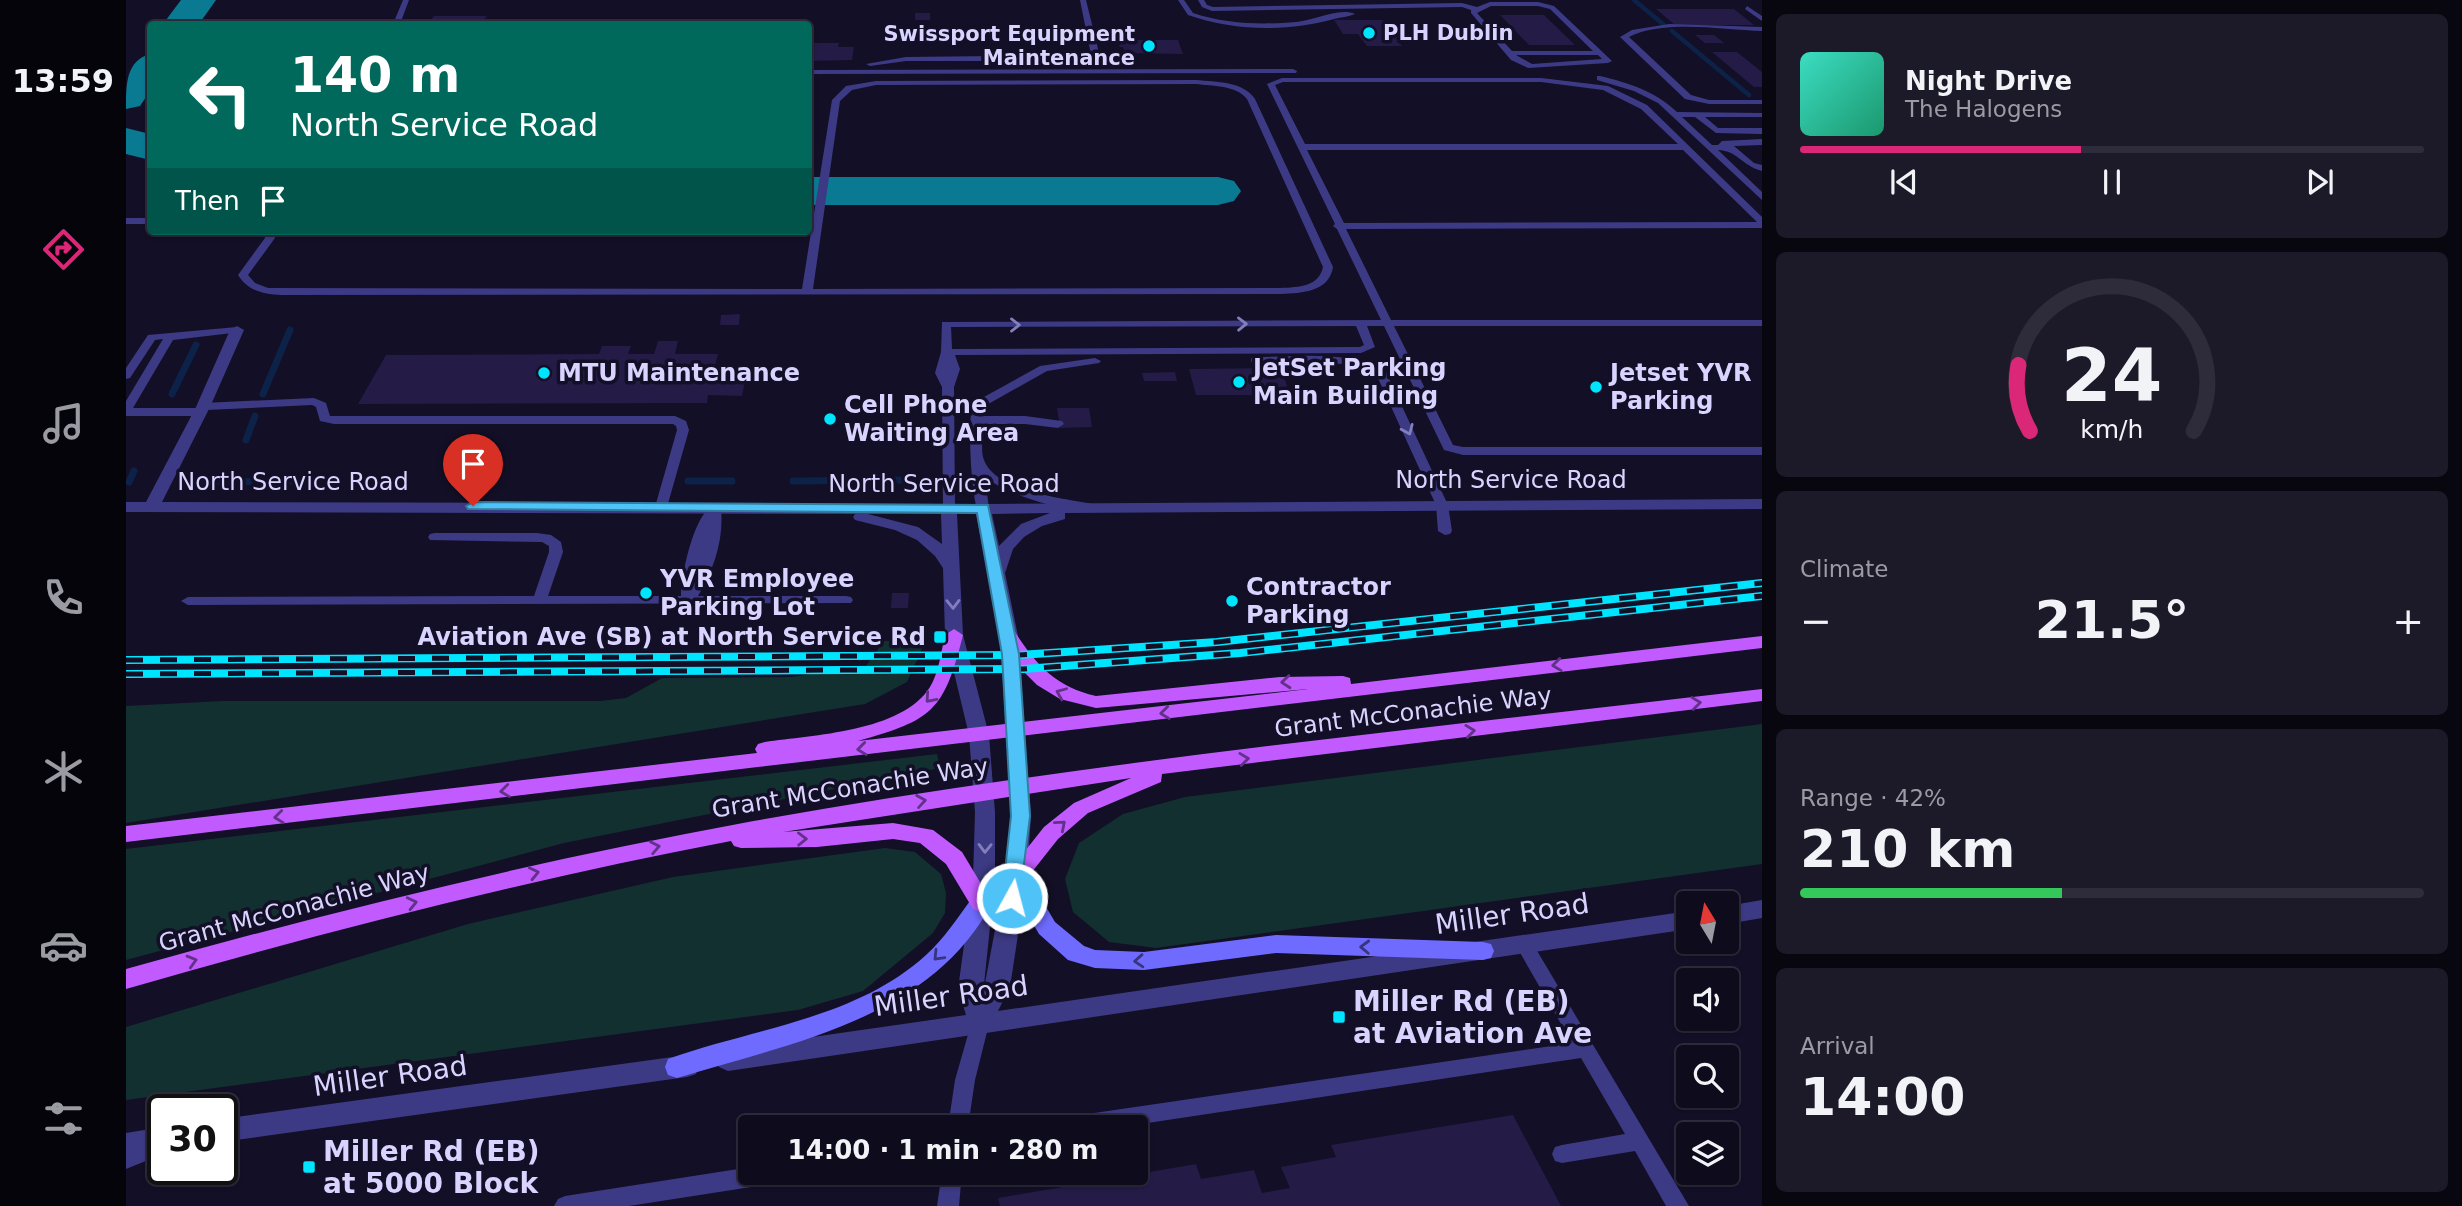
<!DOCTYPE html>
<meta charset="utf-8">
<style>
:root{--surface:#0e0b1c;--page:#1c1929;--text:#f1f3f6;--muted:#9b9ba3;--line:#2e2b3b;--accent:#db2777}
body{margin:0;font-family:"DejaVu Sans",sans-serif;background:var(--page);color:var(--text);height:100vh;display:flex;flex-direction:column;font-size:26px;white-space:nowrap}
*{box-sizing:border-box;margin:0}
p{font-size:23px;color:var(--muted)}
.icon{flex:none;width:38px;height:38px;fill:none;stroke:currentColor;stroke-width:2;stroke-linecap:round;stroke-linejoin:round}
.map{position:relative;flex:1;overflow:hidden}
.sheet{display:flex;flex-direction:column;gap:14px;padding:14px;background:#08060f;width:700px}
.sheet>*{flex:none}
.banner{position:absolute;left:21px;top:21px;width:665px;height:214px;border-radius:7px;box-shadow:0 2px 5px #0004,0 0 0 2px var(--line);background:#00695c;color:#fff;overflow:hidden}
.needle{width:46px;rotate:350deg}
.tools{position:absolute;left:1550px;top:891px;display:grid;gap:14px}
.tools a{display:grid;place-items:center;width:63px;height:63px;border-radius:7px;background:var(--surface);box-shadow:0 2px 5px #0004,0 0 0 2px var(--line);font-size:35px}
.speed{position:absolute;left:21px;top:1094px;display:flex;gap:14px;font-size:35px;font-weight:700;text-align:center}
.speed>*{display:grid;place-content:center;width:91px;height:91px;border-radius:50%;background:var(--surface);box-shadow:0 2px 5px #0004,0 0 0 2px var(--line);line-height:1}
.speed .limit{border:4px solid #111;border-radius:10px;background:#fff;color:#111}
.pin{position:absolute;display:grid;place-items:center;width:60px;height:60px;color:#fff;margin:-72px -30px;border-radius:50% 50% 50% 0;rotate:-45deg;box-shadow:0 0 7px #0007}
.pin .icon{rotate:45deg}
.me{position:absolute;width:77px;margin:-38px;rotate:7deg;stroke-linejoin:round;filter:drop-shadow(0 0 5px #0008)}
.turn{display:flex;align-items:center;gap:24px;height:147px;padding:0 28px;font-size:32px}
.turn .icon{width:91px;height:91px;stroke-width:2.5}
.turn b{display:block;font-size:49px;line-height:60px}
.then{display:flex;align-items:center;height:66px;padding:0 28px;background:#0003;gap:14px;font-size:26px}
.big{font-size:52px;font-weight:600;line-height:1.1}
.sheet .card{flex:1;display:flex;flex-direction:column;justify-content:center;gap:10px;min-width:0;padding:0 24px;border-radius:10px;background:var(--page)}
.sheet .dial{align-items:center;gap:0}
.dial svg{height:182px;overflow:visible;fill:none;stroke:var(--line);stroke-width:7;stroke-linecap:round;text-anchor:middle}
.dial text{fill:var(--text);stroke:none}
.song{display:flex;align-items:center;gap:21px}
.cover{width:84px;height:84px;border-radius:10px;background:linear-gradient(135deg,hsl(170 70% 55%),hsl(160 70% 35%))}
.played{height:7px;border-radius:4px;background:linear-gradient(90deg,var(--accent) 45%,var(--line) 45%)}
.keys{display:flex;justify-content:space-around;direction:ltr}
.heat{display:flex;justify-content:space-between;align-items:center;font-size:38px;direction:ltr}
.charge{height:10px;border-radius:5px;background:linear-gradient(90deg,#34c759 42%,var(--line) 0)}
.trip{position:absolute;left:612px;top:1115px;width:410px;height:70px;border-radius:7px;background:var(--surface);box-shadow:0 2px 5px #0004,0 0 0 2px var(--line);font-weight:600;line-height:70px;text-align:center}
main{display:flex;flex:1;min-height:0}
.dock{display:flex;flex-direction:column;width:126px;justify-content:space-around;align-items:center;background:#06040b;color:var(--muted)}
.dock .icon{width:49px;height:49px}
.dock .on{color:var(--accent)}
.dock b{font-size:32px;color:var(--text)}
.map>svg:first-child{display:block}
</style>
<main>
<nav class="dock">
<b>13:59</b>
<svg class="icon on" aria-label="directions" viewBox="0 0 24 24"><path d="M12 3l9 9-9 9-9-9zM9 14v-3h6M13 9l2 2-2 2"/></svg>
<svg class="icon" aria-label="music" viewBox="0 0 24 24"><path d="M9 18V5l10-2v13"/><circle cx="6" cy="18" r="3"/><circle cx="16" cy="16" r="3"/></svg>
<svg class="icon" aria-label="phone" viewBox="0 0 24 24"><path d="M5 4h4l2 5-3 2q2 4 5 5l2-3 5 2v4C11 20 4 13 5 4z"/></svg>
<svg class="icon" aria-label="climate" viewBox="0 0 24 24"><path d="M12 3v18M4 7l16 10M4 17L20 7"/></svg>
<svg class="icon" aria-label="car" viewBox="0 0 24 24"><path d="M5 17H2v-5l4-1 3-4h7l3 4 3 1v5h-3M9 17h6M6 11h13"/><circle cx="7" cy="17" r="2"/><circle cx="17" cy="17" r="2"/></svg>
<svg class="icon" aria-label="filters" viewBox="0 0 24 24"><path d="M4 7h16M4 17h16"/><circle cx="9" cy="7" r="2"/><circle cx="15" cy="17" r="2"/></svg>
</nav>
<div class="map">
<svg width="1636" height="1206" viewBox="0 0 1636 1206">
<rect width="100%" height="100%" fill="#130f26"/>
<path fill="#12302f" d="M800,640L781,682L739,704L0,823V706L96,701H474L500,698L536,678L665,677L740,666L758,641Z
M1636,724V864L1030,948L983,942L947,912L939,879L953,843L997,814L1059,797Z
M811,754L814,768L438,843L0,960V849Z
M759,848L789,852L815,874L820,893L819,913L807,933L737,991L672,1010L0,1100V1027L342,924L547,877Z"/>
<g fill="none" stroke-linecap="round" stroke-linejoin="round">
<path stroke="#0c2248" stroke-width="4.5" d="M1508,0L1537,24
M1546,31L1623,95"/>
<path stroke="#0c2248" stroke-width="7" d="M46,394L70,345
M137,394L164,330
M120,440L129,416
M562,481H606
M667,481L781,480
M3,482L8,471
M71,482L187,481"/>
<path fill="#0a7a92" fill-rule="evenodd" d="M55,0H90L73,24H37Z
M24,54V91L14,106L0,109C0,84 0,61 24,54Z
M0,128L24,134V160L0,154Z
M682,177H1092L1108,181L1115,191L1108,201L1092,205H682Z"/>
</g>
<path fill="#241b47" d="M1530,9H1608L1628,25H1549Z
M789,13H804V20H789Z
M1374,15H1418L1449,45H1403Z
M308,16H361L354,24H332L335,21H304Z
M1208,20H1257L1274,38H1270L1276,46H1241L1232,34H1217Z
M1569,35H1588L1598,43H1579Z
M995,40H1052L1057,54L999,53L997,47H993Z
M682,43H713L712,47H728L726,60L682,61Z
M1586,52H1611L1636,72V87H1628Z
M614,314L613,325H594L595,315Z
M532,341H552L549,354H592L584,384L589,381H619L616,396L582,395L581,403L232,404L260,355L473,354L476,346H505L502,354H528Z
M1155,368L1164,395H1070L1063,369Z
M1049,372L1051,381H1018L1016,373Z
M931,408H963L966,427L934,428Z
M766,593H783L782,608H765Z
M1387,1115L1435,1206H874L872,1198L1070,1164L1075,1179L1128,1170L1136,1193L1164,1188L1155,1167L1210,1157L1205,1145Z"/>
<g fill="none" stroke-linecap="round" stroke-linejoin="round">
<path fill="#3d3a85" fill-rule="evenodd" d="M277,0H283L274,24H267Z
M954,0H960L975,61L974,65L925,61H780L744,66L740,64L780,57L965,55Z
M1052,0H1058L1067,13C1100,24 1135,25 1170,22C1187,21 1213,7 1229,14C1222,17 1215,17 1208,19C1161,32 1108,31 1062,15Z
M1072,0H1078L1081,5L1087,7L1336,3L1351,7L1364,2H1412L1428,6L1486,61L1482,63L1402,68L1385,60L1345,13V10L1336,7L1086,11L1076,7ZM1365,6H1412L1424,9L1467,51H1386L1351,13ZM1390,55H1472L1476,59L1406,64Z
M1621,6L1636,16V21L1619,9Z
M1543,24L1636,27V31C1598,30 1537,19 1503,37L1565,95L1583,100H1636V104H1583L1559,99L1494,37L1506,30Z
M1167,69L1171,71L1170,73L682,74V70Z
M1474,76C1503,83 1529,91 1551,112L1636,113V117H1579L1592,128H1636V134L1590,133L1569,117H1556L1586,145H1592L1596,141L1636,139V145L1608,146L1628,163L1636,165V171C1615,165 1612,151 1592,150L1636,192V200L1532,103L1508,91L1471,80V76Z
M1156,78H1415L1482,86L1521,105L1636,217V228L1220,229L1265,320H1636V326H1268L1327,445L1337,447H1636V455H1337L1318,450L1258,326H1241L1249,347L1235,353L829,355L834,369L828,387L829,509L828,512H818L817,509L816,387L809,373L815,352L816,322L1255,320L1211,229L1207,226L1209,224L1141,84ZM1157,82H1415L1477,90L1515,109L1552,144H1179L1149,85ZM1181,150H1557L1631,222L1218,223ZM1230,326L1238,345L1234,347L826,349L825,327Z
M1070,80C1090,82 1117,81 1129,99L1207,267C1203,292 1176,293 1155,294L155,295C137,294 122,291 112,275L139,238V231H149V238L122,275L129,283L142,288L676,289L706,100L720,86L750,81ZM1070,84C1086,86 1110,85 1121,99L1197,267C1193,287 1172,287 1155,288L687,289L714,101L726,90L750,85Z
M0,218H24V224H0Z
M111,327L116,330L115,332L47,340L7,408H72L73,405L77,403L188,398L200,403L204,416H549L560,421L563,430L541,507L535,511L529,507L551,430L550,426L547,424H208L194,421L190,407L186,405L80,410L79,414L75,416H0V401L37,339L29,340L4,378L0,379V368L22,335Z
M1129,357C1172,357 1222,349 1260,372L1322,505L1326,531L1324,534L1319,535L1312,531L1310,505L1251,376L1226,364L1125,362V358Z
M969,358L975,361L973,363L921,371L857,407V416H899L936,421L938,424L932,428L899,424H857C857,434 855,448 857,457C866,492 938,498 967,504L968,507L967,510C940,514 880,494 859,477L863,509L862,512H852C845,494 841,420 847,403L914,366Z
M589,504L595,508C598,540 588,569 572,596H720L725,597L727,600L725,603L62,605L55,601L62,597L408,596L423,552V546L416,542L304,540L302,537L304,534L309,533H411L425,535L435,542L437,552L422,596H555C555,575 568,512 589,504Z
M1398,937L1404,939L1563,1206H1540L1509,1151L1436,1163L1429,1161L1426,1154L1429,1147L1436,1145L1499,1134L1455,1058L995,1127H924L927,1121L934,1118L1446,1043L1389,944L1392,939Z
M854,1016L861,1018L863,1024L849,1080L842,1127H822L829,1080L845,1024L847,1018Z
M25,1140L32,1142L35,1149L32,1156L0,1169V1149Z
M625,1167V1172H667L664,1179L657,1182L503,1206H428L432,1199L439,1196Z
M816,1172H836L833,1206H811Z"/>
<path fill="#3d3a85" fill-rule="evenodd" d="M111,326L118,330L84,407L36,502L857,504L1636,499V509L939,513V519L916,526L898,537L887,549L879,573L892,636L905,816L901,876L884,987L872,1011L1563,911V929L602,1071L593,1067L590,1060L593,1053L602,1049L840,1015L832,989L847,879L849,812L843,735L819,635L817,568L809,556L791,540L769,530L729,520L727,517L729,514L0,512V502H20L70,407L104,330ZM924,513L895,524L873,546L866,514ZM742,514H815L816,544L792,527ZM831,514H850L874,636L885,816L879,876L857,994L869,879V812L863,735L837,635Z
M1636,900V918L1601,924V906Z
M561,1055L570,1058L573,1066L570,1074L561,1077L96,1142V1119Z
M37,1127V1151L0,1157V1133Z"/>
<path fill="#6f6bff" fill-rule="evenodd" d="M890,868L898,870L929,922L958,946L969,950L1018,952L1150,935L1357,942L1365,944L1368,951L1365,958L1357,960L1150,953L1018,970L969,968L942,960L913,934L879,876L882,870Z
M855,894L863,897L866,903C805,1019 665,1043 551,1078L542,1075L539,1067L542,1059C628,1028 730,1019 800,955C818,939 832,917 847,897Z"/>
<path fill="#c25bff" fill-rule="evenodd" d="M828,629L837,635C818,711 807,720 732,741L1182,689L970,708L934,699L911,685L892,666L874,636L883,630L889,632C910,665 930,687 970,696L1154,677L1217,676L1224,678L1225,684L1636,636V648L0,842V826L631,753L629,749L632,744L639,742C686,735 776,732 804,687C813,672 815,652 819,635Z
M1636,689V701L1036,774L1035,782L962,813L932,839L898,882L890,884L882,882L879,876L918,827L948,803L1005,778L657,832L767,823L807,830L836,852L863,897L866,903L863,909L855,912L847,909L820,864L794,843L767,839L691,847L615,848L608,846L605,841C401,880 200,931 0,989V969C204,912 409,861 617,823C954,762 1296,729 1636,689Z"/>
<g stroke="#00e5ff" stroke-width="8">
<path id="rail" d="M0,660L893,655L1091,642L1636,583
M0,674L898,669L1114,653L1636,596"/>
</g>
<use href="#rail" stroke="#130f26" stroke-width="5" stroke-dasharray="17" stroke-linecap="butt"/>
</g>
<defs><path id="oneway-chevron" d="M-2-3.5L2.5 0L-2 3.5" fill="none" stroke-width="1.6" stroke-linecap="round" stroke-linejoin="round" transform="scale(1.75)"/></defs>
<g stroke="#837fbc">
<use href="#oneway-chevron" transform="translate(1116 324) rotate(-1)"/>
<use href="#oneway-chevron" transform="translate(889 325)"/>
<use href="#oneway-chevron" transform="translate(1282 430) rotate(66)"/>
<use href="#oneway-chevron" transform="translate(827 604) rotate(89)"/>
<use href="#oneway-chevron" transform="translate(859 848) rotate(91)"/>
</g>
<g stroke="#623188">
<use href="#oneway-chevron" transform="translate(1431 665) rotate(173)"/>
<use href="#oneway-chevron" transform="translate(1160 682) rotate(175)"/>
<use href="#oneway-chevron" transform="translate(935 693) rotate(-157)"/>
<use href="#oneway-chevron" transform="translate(804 698) rotate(131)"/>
<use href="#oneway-chevron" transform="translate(1570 703) rotate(-7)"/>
<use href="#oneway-chevron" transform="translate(1039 713) rotate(173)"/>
<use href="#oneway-chevron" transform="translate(1344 731) rotate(-7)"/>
<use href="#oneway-chevron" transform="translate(736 749) rotate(173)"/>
<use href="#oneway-chevron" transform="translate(1118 759) rotate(-7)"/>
<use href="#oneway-chevron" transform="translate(379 791) rotate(173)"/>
<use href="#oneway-chevron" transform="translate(795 801) rotate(-9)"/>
<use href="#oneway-chevron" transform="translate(153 817) rotate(173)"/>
<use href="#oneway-chevron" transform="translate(935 825) rotate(-41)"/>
<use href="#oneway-chevron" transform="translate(676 839) rotate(-1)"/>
<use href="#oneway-chevron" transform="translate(529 847) rotate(-11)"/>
<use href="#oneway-chevron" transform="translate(408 873) rotate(-13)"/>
<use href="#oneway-chevron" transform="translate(286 903) rotate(-13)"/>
<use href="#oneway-chevron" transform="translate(66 961) rotate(-16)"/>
</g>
<g stroke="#38347d">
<use href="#oneway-chevron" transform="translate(1239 947) rotate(-178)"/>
<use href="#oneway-chevron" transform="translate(812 956) rotate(134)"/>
<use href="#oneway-chevron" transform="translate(1013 961) rotate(176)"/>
</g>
<path fill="#4fc3f7" stroke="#337fa1" stroke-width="2" d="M347,502L862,505L893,654L904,816L893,904H879L876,898L885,816L876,654L851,513L342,509L340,506Z"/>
<g fill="#00e5ff" stroke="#130f26" stroke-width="2.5">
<circle cx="1243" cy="33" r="7"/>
<circle cx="1023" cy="46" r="7"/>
<circle cx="418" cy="373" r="7"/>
<circle cx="1113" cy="382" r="7"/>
<circle cx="1470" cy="387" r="7"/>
<circle cx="704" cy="419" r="7"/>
<circle cx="520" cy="593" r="7"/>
<circle cx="1106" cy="601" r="7"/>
<rect x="807" y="630" width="14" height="14" rx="3.5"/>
<rect x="1206" y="1010" width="14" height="14" rx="3.5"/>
<rect x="176" y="1160" width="14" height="14" rx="3.5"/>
</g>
<g text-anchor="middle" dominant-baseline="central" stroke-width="7" stroke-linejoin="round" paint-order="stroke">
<g font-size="21" font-weight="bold" fill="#d9d4ff" stroke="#130f26" text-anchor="start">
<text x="1257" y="33">PLH Dublin</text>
<text x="1009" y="34" text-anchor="end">Swissport Equipment<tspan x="1009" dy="24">Maintenance</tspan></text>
</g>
<g font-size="24" font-weight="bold" fill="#d9d4ff" stroke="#130f26" text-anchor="start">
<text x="1127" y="368">JetSet Parking<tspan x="1127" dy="28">Main Building</tspan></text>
<text x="432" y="373">MTU Maintenance</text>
<text x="1484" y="373">Jetset YVR<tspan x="1484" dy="28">Parking</tspan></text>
<text x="718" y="405">Cell Phone<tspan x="718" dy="28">Waiting Area</tspan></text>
<text x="534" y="579">YVR Employee<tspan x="534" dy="28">Parking Lot</tspan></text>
<text x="1120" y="587">Contractor<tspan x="1120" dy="28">Parking</tspan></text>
<text x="800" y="637" text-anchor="end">Aviation Ave (SB) at North Service Rd</text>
</g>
<g font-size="24" fill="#d9d4ff" stroke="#130f26">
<text x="1385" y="480">North Service Road</text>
<text x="167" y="482">North Service Road</text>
<text x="818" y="484">North Service Road</text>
<text transform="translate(1287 712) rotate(-7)">Grant McConachie Way</text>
<text transform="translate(724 788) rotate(-9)">Grant McConachie Way</text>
<text transform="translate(168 908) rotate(-15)">Grant McConachie Way</text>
</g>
<g font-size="28" fill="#d9d4ff" stroke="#130f26">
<text transform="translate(1386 914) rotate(-8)">Miller Road</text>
<text transform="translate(825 996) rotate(-8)">Miller Road</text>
<text transform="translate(264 1076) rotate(-8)">Miller Road</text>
</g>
<g font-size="28" font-weight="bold" fill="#d9d4ff" stroke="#130f26" text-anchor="start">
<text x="1227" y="1001">Miller Rd (EB)<tspan x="1227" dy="32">at Aviation Ave</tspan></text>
<text x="197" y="1151">Miller Rd (EB)<tspan x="197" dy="32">at 5000 Block</tspan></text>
</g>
</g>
</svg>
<div class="tools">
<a><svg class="needle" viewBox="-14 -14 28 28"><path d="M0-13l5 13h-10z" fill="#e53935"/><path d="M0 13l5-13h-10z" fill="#9b9ba3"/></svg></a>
<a><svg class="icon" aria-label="sound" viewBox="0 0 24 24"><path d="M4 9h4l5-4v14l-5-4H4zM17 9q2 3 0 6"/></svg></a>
<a><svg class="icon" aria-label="search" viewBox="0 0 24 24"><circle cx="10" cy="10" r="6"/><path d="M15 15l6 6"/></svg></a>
<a><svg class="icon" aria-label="layers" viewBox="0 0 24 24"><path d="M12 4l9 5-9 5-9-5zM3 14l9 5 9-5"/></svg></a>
</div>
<div class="speed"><div class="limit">30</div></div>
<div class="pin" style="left:347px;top:506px;background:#d93025"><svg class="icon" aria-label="arrive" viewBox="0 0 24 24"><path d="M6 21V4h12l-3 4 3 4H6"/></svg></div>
<svg class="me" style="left:886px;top:898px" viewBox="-20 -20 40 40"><circle r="17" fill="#4fc3f7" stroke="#fff" stroke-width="3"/><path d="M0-11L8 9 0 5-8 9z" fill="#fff"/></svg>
<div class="trip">14:00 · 1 min · 280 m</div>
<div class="banner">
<div class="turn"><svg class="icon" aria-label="left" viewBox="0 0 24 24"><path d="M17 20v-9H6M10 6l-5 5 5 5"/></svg><div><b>140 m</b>North Service Road</div></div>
<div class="then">Then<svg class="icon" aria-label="arrive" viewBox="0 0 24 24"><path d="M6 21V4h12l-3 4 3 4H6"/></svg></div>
</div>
</div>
<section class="sheet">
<div class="card">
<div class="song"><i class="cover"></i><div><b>Night Drive</b><p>The Halogens</p></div></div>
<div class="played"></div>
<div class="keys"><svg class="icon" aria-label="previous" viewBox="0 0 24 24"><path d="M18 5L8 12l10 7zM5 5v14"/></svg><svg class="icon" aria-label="pause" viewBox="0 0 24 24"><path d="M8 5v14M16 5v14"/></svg><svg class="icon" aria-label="next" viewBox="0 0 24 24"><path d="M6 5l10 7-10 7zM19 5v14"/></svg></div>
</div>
<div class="card dial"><svg viewBox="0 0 100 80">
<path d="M14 69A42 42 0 1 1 86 69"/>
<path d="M14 69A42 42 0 0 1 9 40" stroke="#db2777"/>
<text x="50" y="56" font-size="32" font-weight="700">24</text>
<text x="50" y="72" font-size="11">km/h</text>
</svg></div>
<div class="card"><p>Climate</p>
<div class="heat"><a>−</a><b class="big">21.5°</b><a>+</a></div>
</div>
<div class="card"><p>Range · 42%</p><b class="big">210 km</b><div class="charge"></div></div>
<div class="card"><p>Arrival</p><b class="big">14:00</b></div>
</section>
</main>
